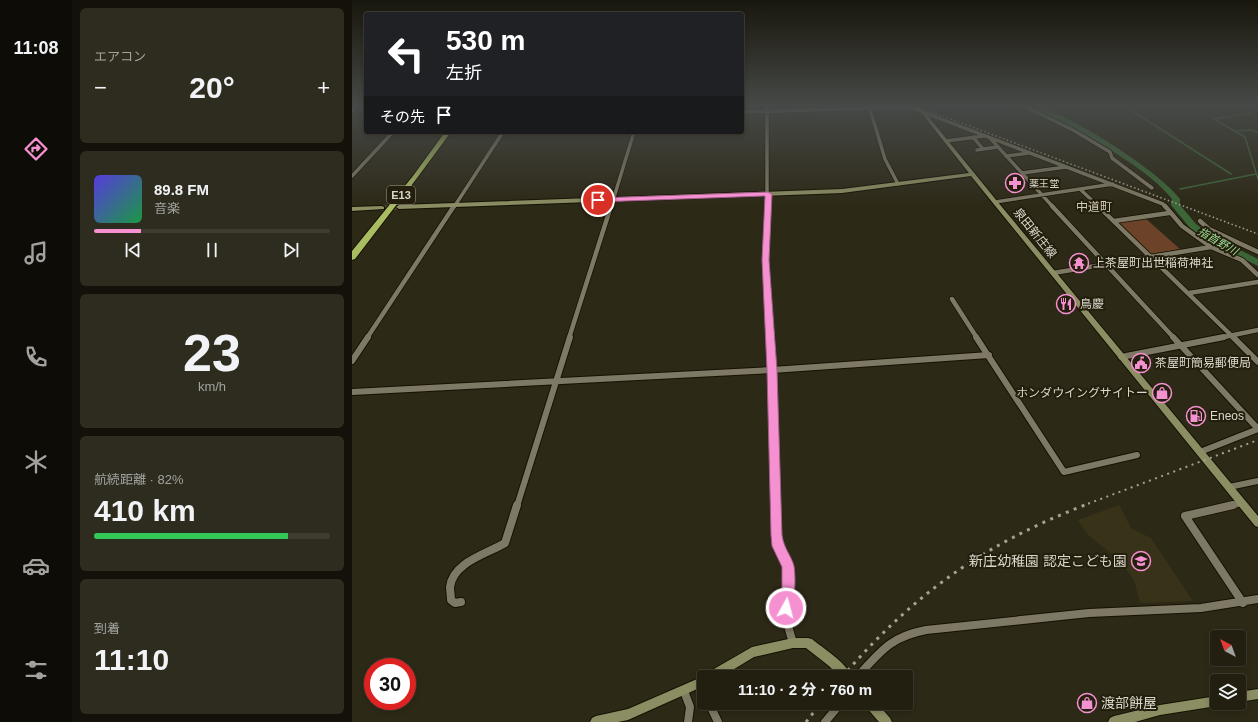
<!DOCTYPE html>
<html lang="ja">
<meta charset="utf-8">
<style>
:root{--surface:#221f11;--page:#2e2c1f;--text:#f1f3f6;--muted:#a2a29f;--line:#3f3d31;--accent:#f590d1}
body{margin:0;font-family:Arial,"Noto Sans JP",sans-serif;background:var(--page);color:var(--text);height:100vh;display:flex;flex-direction:column;font-size:15px;white-space:nowrap}
*{box-sizing:border-box;margin:0}
p{font-size:13px;color:var(--muted)}
.icon{flex:none;width:22px;height:22px;fill:none;stroke:currentColor;stroke-width:2;stroke-linecap:round;stroke-linejoin:round}
.map{position:relative;flex:1;overflow:hidden}
.sheet{display:flex;flex-direction:column;gap:8px;padding:8px;background:#131109;width:280px}
.sheet>*{flex:none}
.top-card{position:absolute;left:12px;top:12px;width:380px;height:122px;border-radius:4px;box-shadow:0 2px 6px #0003,0 0 0 1px var(--line);background:#202124;color:#fff;overflow:hidden}
.needle{width:26px;rotate:319deg}
.buttons{position:absolute;left:858px;top:630px;display:grid;gap:8px}
.buttons a{display:grid;place-items:center;width:36px;height:36px;border-radius:4px;background:var(--surface);box-shadow:0 2px 6px #0003,0 0 0 1px var(--line);font-size:20px}
.speed{position:absolute;left:12px;top:658px;display:flex;gap:8px;font-size:20px;font-weight:700;text-align:center}
.speed>*{display:grid;place-content:center;width:52px;height:52px;border-radius:50%;background:var(--surface);box-shadow:0 2px 6px #0003,0 0 0 1px var(--line);line-height:1}
.speed .limit{border:6px solid #d22;background:#fff;color:#111}
.pin{position:absolute;display:grid;place-items:center;width:34px;height:34px;color:#fff;margin:-17px;border:2px solid #fff;border-radius:50%;box-shadow:0 1px 4px #0007}
.me{position:absolute;width:44px;margin:-22px;rotate:7deg;stroke-linejoin:round;filter:drop-shadow(0 0 3px #0008)}
.turn{display:flex;align-items:center;gap:14px;height:84px;padding:0 16px;font-size:18px}
.turn .icon{width:52px;height:52px;stroke-width:2.5}
.turn b{display:block;font-size:28px;line-height:34px}
.then{display:flex;align-items:center;height:38px;padding:0 16px;background:#0003;gap:8px;font-size:15px}
.big{font-size:30px;font-weight:700;line-height:1.1}
.sheet .widget{flex:1;display:flex;flex-direction:column;justify-content:center;gap:6px;min-width:0;padding:0 14px;border-radius:6px;background:var(--page)}
.sheet .dial{align-items:center;gap:0}
.dial b{font-size:52px;line-height:1}
.song{display:flex;align-items:center;gap:12px}
.cover{width:48px;height:48px;border-radius:6px;background:linear-gradient(135deg,hsl(250 70% 55%),hsl(140 70% 35%))}
.played{height:4px;border-radius:2px;background:linear-gradient(90deg,var(--accent) 20%,var(--line) 20%)}
.keys{display:flex;justify-content:space-around;direction:ltr}
.heat{display:flex;justify-content:space-between;align-items:center;font-size:22px;direction:ltr}
.charge{height:6px;border-radius:3px;background:linear-gradient(90deg,#34c759 82%,var(--line) 0)}
.trip{position:absolute;left:345px;top:670px;width:216px;height:40px;border-radius:4px;background:var(--surface);box-shadow:0 2px 6px #0003,0 0 0 1px var(--line);font-weight:700;line-height:40px;text-align:center}
main{display:flex;flex:1;min-height:0}
.tabs{display:flex;flex-direction:column;width:72px;justify-content:space-around;align-items:center;background:#0e0c07;color:var(--muted)}
.tabs .icon{width:28px;height:28px}
.tabs .selected{color:var(--accent)}
.tabs b{font-size:18px;color:var(--text)}
.map>svg:first-child{display:block}
</style>
<main>
<nav class="tabs">
<b>11:08</b>
<svg class="icon selected" aria-label="directions" viewBox="0 0 24 24"><path d="M12 3l9 9-9 9-9-9zM9 14v-3h6M13 9l2 2-2 2"/></svg>
<svg class="icon" aria-label="music" viewBox="0 0 24 24"><path d="M9 18V5l10-2v13"/><circle cx="6" cy="18" r="3"/><circle cx="16" cy="16" r="3"/></svg>
<svg class="icon" aria-label="phone" viewBox="0 0 24 24"><path d="M5 4h4l2 5-3 2q2 4 5 5l2-3 5 2v4C11 20 4 13 5 4z"/></svg>
<svg class="icon" aria-label="climate" viewBox="0 0 24 24"><path d="M12 3v18M4 7l16 10M4 17L20 7"/></svg>
<svg class="icon" aria-label="car" viewBox="0 0 24 24"><path d="M5 17H2v-5l4-1 3-4h7l3 4 3 1v5h-3M9 17h6M6 11h13"/><circle cx="7" cy="17" r="2"/><circle cx="17" cy="17" r="2"/></svg>
<svg class="icon" aria-label="filters" viewBox="0 0 24 24"><path d="M4 7h16M4 17h16"/><circle cx="9" cy="7" r="2"/><circle cx="15" cy="17" r="2"/></svg>
</nav>
<section class="sheet">
<div class="widget"><p>エアコン</p>
<div class="heat"><a>−</a><b class="big">20°</b><a>+</a></div>
</div>
<div class="widget">
<div class="song"><i class="cover"></i><div><b>89.8 FM</b><p>音楽</p></div></div>
<div class="played"></div>
<div class="keys"><svg class="icon" aria-label="previous" viewBox="0 0 24 24"><path d="M18 5L8 12l10 7zM5 5v14"/></svg><svg class="icon" aria-label="pause" viewBox="0 0 24 24"><path d="M8 5v14M16 5v14"/></svg><svg class="icon" aria-label="next" viewBox="0 0 24 24"><path d="M6 5l10 7-10 7zM19 5v14"/></svg></div>
</div>
<div class="widget dial"><b>23</b><p>km/h</p></div>
<div class="widget"><p>航続距離 · 82%</p><b class="big">410 km</b><div class="charge"></div></div>
<div class="widget"><p>到着</p><b class="big">11:10</b></div>
</section>
<div class="map">
<svg width="906" height="722" viewBox="0 0 906 722">
<rect width="100%" height="100%" fill="#2d2917"/>
<path fill="#383218" d="M767,505L779,528L799,538L841,601L788,603L782,580L766,559L736,535L726,520Z"/>
<path fill="#6c4229" d="M793,218L828,249L799,254L766,222Z"/>
<g fill="none" stroke-linecap="round" stroke-linejoin="round">
<path stroke="#3c6637" stroke-width="1.5" d="M771,105L879,174
M887,105L899,113L862,119L893,137L906,179
M884,131L898,130L906,132
M828,189L904,174"/>
<path fill="#3c6637" fill-rule="evenodd" d="M676,105C706,105 810,173 828,199V205L844,224L860,236L906,259V266L854,240L838,228L819,205L820,199C799,172 747,142 716,126C708,121 680,110 676,105Z"/>
<path stroke="#474332" stroke-width="6" stroke-dasharray="6 3" stroke-linecap="butt" d="M30,208L47,207"/>
<g stroke="#161102" stroke-width="5">
<path id="street-far3" d="M415,105V207
M670,105L721,130L758,152L760,158L800,188
M518,109L533,159L546,184
M0,111L5,105
M390,112L555,107L570,111
M571,112L811,204L813,207
M621,137L631,149
M637,137L701,207
M594,141L632,136
M625,150L645,147
M654,156L677,153
M670,173L714,167
M0,176L41,132
M729,190L747,207
M643,202L761,184
M102,207L151,132
M259,207L282,132"/>
</g>
<g stroke="#161102" stroke-width="6">
<path id="street-far2" d="M415,206L413,260L418,338
M700,206L822,338
M746,206L882,338
M813,206L830,226L859,247L890,260L906,275
M762,221L817,213
M848,221L857,229L906,252
M701,273L859,247
M837,293L906,282
M600,299L625,338
M15,338L102,206
M217,338L259,206
M867,338L906,330"/>
</g>
<g stroke="#161102" stroke-width="8">
<path id="street-far1" d="M418,337L423,506
M624,337L712,472L785,455
M821,337L906,429
M881,337L906,362
M769,357L872,337
M0,361L16,337
M0,392L420,370L637,355
M848,452L906,429
M877,487L906,481
M165,506L218,337
M877,506L890,503"/>
</g>
<g stroke="#161102" stroke-width="10">
<path id="street" d="M423,505C424,518 422,533 426,546C428,553 433,559 435,566C439,577 436,605 430,615L436,626L441,643
M881,505L833,516L891,603
M109,602L103,603L99,600C99,596 98,591 98,587C101,562 135,554 153,543L165,505
M505,677C529,651 538,637 574,630L737,613L849,608L906,599
M346,685L352,695
M332,691L338,707L336,722
M357,703L366,722
M473,722L489,703"/>
</g>
<g stroke="#161102" stroke-width="2">
<path id="secondary" d="M563,105H567L645,201L906,516V527L903,526L619,176L490,193L47,209L44,207L47,205L490,189L617,173Z
M30,206L32,207V209L0,211V207Z
M441,638H456L460,639C472,649 494,662 500,677H488L477,666L454,648H441L402,657L369,677H352V686L276,720L266,722H238L240,718L244,716L276,709L352,676H354L355,673L400,647Z
M906,689V699L887,702V692Z
M865,696V703H870L869,705L865,706L808,715L783,722H756L758,718L762,716L808,705Z
M513,703H525L538,718L540,722H527L514,707Z"/>
</g>
<g stroke="#161102" stroke-width="2">
<path id="highway" d="M93,132H99L65,178L3,259L0,260V251L61,176Z"/>
</g>
<use href="#street-far3" stroke="#7e7964" stroke-width="3.5"/>
<use href="#street-far2" stroke="#7e7964" stroke-width="4.5"/>
<use href="#street-far1" stroke="#7e7964" stroke-width="6"/>
<use href="#street" stroke="#7e7964" stroke-width="8"/>
<use href="#secondary" fill="#8b8d63" fill-rule="evenodd"/>
<use href="#highway" fill="#aabc62" fill-rule="evenodd"/>
<path stroke="#a5a194" stroke-width="1.5" stroke-dasharray="1.5 2.5" stroke-linecap="butt" d="M561,105L906,234"/>
<path stroke="#a5a194" stroke-width="2" stroke-dasharray="2 4.5" stroke-linecap="butt" d="M730,506L906,440"/>
<path stroke="#a5a194" stroke-width="3" stroke-dasharray="3 5.5" stroke-linecap="butt" d="M490,677C562,594 630,545 733,505
M454,722L469,703"/>
</g>
<linearGradient id="sky" x2="0" y2="1"><stop stop-color="#19170d"/><stop offset="0.51" stop-color="#464947"/><stop offset="1" stop-color="#464947" stop-opacity="0"/></linearGradient>
<rect width="906" height="206" fill="url(#sky)"/>
<path fill="#f590d1" stroke="#9f5e88" d="M416,192L420,194L417,260L425,370L430,535C432,549 439,555 442,566C444,579 443,601 438,613L434,614L429,613L427,608L430,595V567L420,546L419,535L415,370L410,260L413,196L246,202L243,200L246,198Z"/>
<defs>
<g id="pharmacy-ring" transform="scale(1)"><circle r="9.5" fill="#241f0d" stroke="#f590d1" stroke-width="1.5"/><path d="M-2-6h4v4h4v4h-4v4h-4v-4h-4v-4h4Z" fill="#f590d1"/></g>
<g id="temple-ring" transform="scale(1)"><circle r="9.5" fill="#241f0d" stroke="#f590d1" stroke-width="1.5"/><path d="M0-6L5-2H3V0L6.5 2.5H4V6H1.5V3h-3V6H-4V2.5H-6.5L-3 0V-2H-5Z" fill="#f590d1"/></g>
<g id="restaurant-ring" transform="scale(1)"><circle r="9.5" fill="#241f0d" stroke="#f590d1" stroke-width="1.5"/><path d="M-5-6h1v4h1v-4h1v4h1v-4h1v5L-1.5 .5V6h-2V.5L-5-1ZM5-6V6H3V1.5H1.5Q1.5-4 5-6Z" fill="#f590d1"/></g>
<g id="civic-ring" transform="scale(1)"><circle r="9.5" fill="#241f0d" stroke="#f590d1" stroke-width="1.5"/><path d="M-.6-6.5H3V-4.5H.6V-3L4-1V1h2V6H-6V1h2V-1L-.6-3ZM-1.2 2.5V6h2.4V2.5Z" fill="#f590d1"/></g>
<g id="shop-ring" transform="scale(1)"><circle r="9.5" fill="#241f0d" stroke="#f590d1" stroke-width="1.5"/><path d="M-5-2.5h2.3a2.7 3.5 0 0 1 5.4 0H5L5.5 6h-11ZM-1.5-2.5h3a1.5 2.3 0 0 0-3 0Z" fill="#f590d1"/></g>
<g id="fuel-ring" transform="scale(1)"><circle r="9.5" fill="#241f0d" stroke="#f590d1" stroke-width="1.5"/><path d="M-5.5-6h7V0h2V4h1.3V-2.5L3-4.5l.8-.8L6-3V5H2.5V1h-1V6h-7ZM-4.2-4.7v3.2H.2V-4.7Z" fill="#f590d1"/></g>
<g id="school-ring" transform="scale(1)"><circle r="9.5" fill="#241f0d" stroke="#f590d1" stroke-width="1.5"/><path d="M0-5L7-2L0 1L-7-2ZM-4 1L0 2.5L4 1V4Q0 6-4 4Z" fill="#f590d1"/></g>
</defs>
<g fill-rule="evenodd">
<use href="#pharmacy-ring" x="663" y="183"/>
<use href="#temple-ring" x="727" y="263"/>
<use href="#restaurant-ring" x="714" y="304"/>
<use href="#civic-ring" x="789" y="363"/>
<use href="#shop-ring" x="810" y="393"/>
<use href="#fuel-ring" x="844" y="416"/>
<use href="#school-ring" x="789" y="561"/>
<use href="#shop-ring" x="735" y="703"/>
</g>
<g text-anchor="middle" dominant-baseline="central" stroke-width="4" stroke-linejoin="round" paint-order="stroke">
<g font-size="10" fill="#dad7cc" stroke="#241f0d" text-anchor="start">
<text x="677" y="183">薬王堂</text>
</g>
<rect fill="#241f0d" stroke="#a3a093" stroke-width="1" x="35" y="186" width="28" height="18" rx="3"/>
<g font-size="11" font-weight="bold" fill="#dad7cc">
<text x="49" y="195">E13</text>
</g>
<g font-size="11" font-style="italic" fill="#9ddc95" stroke="#241f0d">
<text transform="translate(866 241) rotate(30)">指首野川</text>
</g>
<g font-size="12" fill="#d1ccb5" stroke="#241f0d">
<text x="742" y="207">中道町</text>
</g>
<g font-size="12" fill="#dad7cc" stroke="#241f0d">
<text transform="translate(683 233) rotate(51)">泉田新庄線</text>
</g>
<g font-size="12" fill="#dad7cc" stroke="#241f0d" text-anchor="start">
<text x="741" y="263">上茶屋町出世稲荷神社</text>
<text x="728" y="304">鳥慶</text>
<text x="803" y="363">茶屋町簡易郵便局</text>
<text x="796" y="393" text-anchor="end">ホンダウイングサイトー</text>
<text x="858" y="416">Eneos</text>
</g>
<g font-size="14" fill="#dad7cc" stroke="#241f0d" text-anchor="end">
<text x="775" y="561">新庄幼稚園 認定こども園</text>
<text x="749" y="703" text-anchor="start">渡部餅屋</text>
</g>
</g>
</svg>
<div class="buttons">
<a><svg class="needle" viewBox="-14 -14 28 28"><path d="M0-13l5 13h-10z" fill="#e53935"/><path d="M0 13l5-13h-10z" fill="#a2a29f"/></svg></a>
<a><svg class="icon" aria-label="layers" viewBox="0 0 24 24"><path d="M12 4l9 5-9 5-9-5zM3 14l9 5 9-5"/></svg></a>
</div>
<div class="speed"><div class="limit">30</div></div>
<div class="pin" style="left:246px;top:200px;background:#d93025"><svg class="icon" aria-label="arrive" viewBox="0 0 24 24"><path d="M6 21V4h12l-3 4 3 4H6"/></svg></div>
<svg class="me" style="left:434px;top:608px" viewBox="-20 -20 40 40"><circle r="17" fill="#f590d1" stroke="#fff" stroke-width="3"/><path d="M0-11L8 9 0 5-8 9z" fill="#fff"/></svg>
<div class="trip">11:10 · 2 分 · 760 m</div>
<div class="top-card">
<div class="turn"><svg class="icon" aria-label="left" viewBox="0 0 24 24"><path d="M17 20v-9H6M10 6l-5 5 5 5"/></svg><div><b>530 m</b>左折</div></div>
<div class="then">その先<svg class="icon" aria-label="arrive" viewBox="0 0 24 24"><path d="M6 21V4h12l-3 4 3 4H6"/></svg></div>
</div>
</div>
</main>
